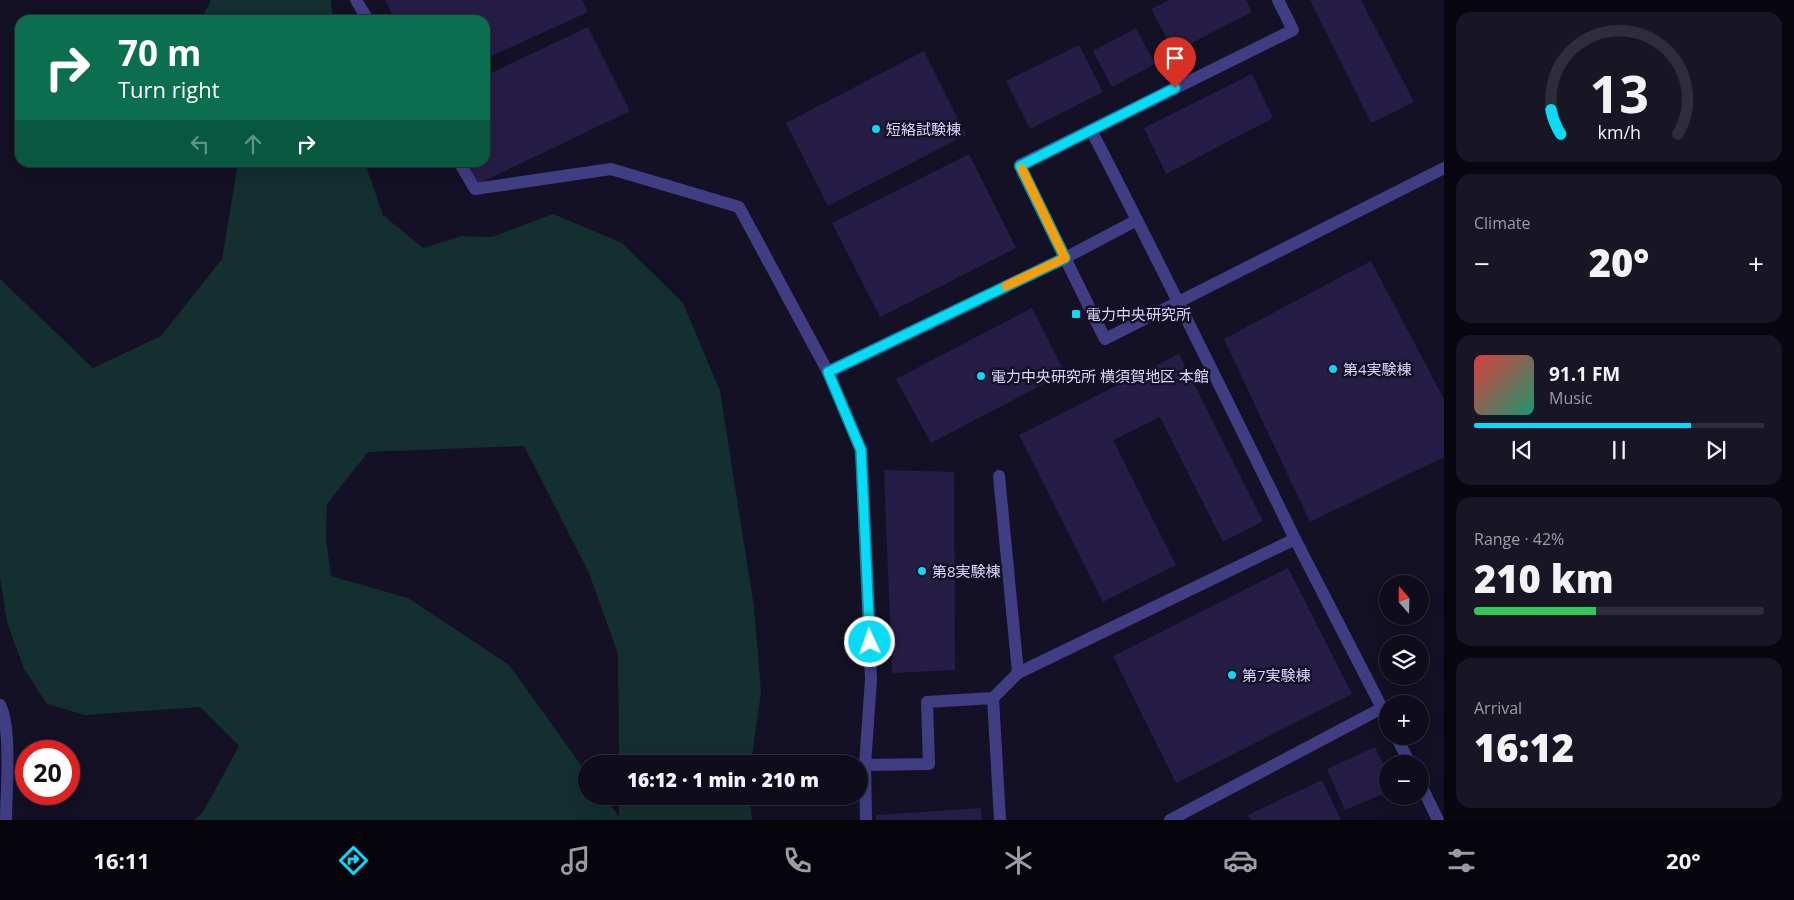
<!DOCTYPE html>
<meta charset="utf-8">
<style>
:root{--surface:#0f0c1c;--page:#181525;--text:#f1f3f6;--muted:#9b9ba3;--line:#2f2c3b;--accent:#09dbf6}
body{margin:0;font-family:"Open Sans","Noto Sans JP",sans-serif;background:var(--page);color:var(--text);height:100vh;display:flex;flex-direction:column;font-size:19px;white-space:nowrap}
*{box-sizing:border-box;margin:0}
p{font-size:16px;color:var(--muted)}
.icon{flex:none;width:28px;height:28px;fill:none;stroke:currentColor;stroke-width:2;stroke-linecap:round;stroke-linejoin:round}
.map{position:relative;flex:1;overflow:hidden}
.sheet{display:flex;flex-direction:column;gap:12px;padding:12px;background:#08070f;width:350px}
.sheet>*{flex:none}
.hud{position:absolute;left:15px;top:15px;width:475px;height:152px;border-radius:15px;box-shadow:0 5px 20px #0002,0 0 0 1px var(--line);background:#0b6e4f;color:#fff;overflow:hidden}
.needle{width:32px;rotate:340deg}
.controls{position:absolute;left:1379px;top:575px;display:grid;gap:10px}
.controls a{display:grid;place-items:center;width:50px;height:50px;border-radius:50%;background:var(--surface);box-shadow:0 5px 20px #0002,0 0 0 1px var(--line);font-size:25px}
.speed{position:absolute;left:15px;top:740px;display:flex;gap:10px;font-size:25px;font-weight:700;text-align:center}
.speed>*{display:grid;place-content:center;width:65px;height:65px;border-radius:50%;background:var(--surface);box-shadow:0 5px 20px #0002,0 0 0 1px var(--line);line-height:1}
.speed .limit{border:8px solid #d22;background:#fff;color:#111}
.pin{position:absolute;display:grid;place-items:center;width:42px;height:42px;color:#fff;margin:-51px -21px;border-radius:50% 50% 50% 0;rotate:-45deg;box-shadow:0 0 5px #0007}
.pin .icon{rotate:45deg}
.me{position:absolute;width:55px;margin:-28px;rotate:357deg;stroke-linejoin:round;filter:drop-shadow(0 0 4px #0008)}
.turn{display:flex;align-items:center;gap:18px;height:105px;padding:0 20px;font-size:22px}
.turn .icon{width:65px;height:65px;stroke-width:2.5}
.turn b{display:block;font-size:35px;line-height:42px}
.lanes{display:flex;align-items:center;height:48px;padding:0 20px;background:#0003;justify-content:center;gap:25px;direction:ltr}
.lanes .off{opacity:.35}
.big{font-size:38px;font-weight:800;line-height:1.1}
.sheet .card{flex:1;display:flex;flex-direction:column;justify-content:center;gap:8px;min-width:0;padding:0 18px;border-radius:15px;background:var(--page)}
.sheet .dial{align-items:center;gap:0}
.dial svg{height:130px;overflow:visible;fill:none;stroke:var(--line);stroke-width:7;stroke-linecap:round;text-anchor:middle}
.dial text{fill:var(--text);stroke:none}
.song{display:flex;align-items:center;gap:15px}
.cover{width:60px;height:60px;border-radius:8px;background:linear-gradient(135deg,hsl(0 70% 55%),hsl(160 70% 35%))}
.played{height:5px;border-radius:2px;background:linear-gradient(90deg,var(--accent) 75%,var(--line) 75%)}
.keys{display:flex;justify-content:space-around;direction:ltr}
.heat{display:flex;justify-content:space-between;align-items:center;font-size:28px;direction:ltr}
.charge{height:8px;border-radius:4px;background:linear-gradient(90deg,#34c759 42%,var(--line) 0)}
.trip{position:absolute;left:578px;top:755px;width:290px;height:50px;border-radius:25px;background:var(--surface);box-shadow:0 5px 20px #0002,0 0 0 1px var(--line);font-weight:800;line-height:50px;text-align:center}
.menu{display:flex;height:80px;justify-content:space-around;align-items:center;background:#06050b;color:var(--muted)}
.menu .icon{width:35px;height:35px}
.menu .current{color:var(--accent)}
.menu b{font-size:22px;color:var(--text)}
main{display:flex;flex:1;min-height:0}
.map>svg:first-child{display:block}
</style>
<main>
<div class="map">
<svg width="1444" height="820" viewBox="0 0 1444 820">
<rect width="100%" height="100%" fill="#141025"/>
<path fill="#132f2f" d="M211,0H331L333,20H201Z
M238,163H365L383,215L423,248L462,236L492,237L553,214L622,243L683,303L720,391L754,607L761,692L751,764H619L618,654L589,573L524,446L368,452L327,504L326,539L331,576L408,598L509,665L586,772V796H604L619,817V796H750L752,820H194L203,812L239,746L200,707L85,715L47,704L24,669L7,622L0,577V279L93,368L161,336L222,259Z"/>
<path fill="#261d46" d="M385,0H582L588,12L485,59V20H395Z
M1169,0H1246L1252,12L1174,52L1151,9Z
M1310,0H1361L1414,102L1371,123Z
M588,27L630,111L478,184L466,162H485V76Z
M1136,28L1155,64L1112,87L1093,51Z
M1079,45L1103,92L1030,129L1006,81Z
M924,51L966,135L828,206L786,123Z
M1252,74L1273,118L1166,174L1144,128Z
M969,154L1016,248L880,317L832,223Z
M1371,261L1444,399V457L1310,522L1224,339Z
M1032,308L1065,373L931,443L896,379Z
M1179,354L1263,521L1223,542L1160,417L1113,440L1176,565L1103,602L1019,435Z
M884,470L954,472L955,670L892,673Z
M1288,568L1352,694L1176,783L1113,656Z
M1375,747L1388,774V792L1345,810L1327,769Z
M1322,780L1341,820H1251L1248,815Z
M981,808L982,820H876V815Z"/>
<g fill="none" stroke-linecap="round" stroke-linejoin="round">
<path stroke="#403d83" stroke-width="12" d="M356,0L368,20
M1091,130L1293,30L1278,0
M459,162L475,189L611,169L739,207L828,372L1065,258L1105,339L1444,168
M1137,220L1065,258L1020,165L1091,130C1161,265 1228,402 1295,539
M828,372L861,450L871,679L865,765
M999,476L1018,673
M993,698L1000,820
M1396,736L1410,764
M1420,783L1438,820
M866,820L865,765L929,764L927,702L993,698L1018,673L1295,539L1382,708L1170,820"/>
<path stroke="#403d83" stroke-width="12" d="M0,705C12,727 6,793 6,820"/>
</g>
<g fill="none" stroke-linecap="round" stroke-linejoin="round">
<g stroke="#068ea0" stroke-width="12">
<path id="route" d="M870,642L861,450L828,372L1065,258L1020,166L1175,88"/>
</g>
<use href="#route" stroke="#09dbf6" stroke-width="9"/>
<path stroke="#f59e0b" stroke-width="9" d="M1006,286L1065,258L1022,169"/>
</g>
<g fill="#09dbf6" stroke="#141025" stroke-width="2">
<circle cx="876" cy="129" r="5"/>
<rect x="1071" y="309" width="10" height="10" rx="2.5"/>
<circle cx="1333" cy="369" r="5"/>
<circle cx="981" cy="376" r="5"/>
<circle cx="922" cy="571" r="5"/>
<circle cx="1232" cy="675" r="5"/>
</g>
<g text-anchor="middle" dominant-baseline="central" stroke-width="5" stroke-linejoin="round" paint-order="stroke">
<g font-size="15" fill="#dbd6fe" stroke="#141025" text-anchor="start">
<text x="886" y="129">短絡試験棟</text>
<text x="1086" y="314">電力中央研究所</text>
<text x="1343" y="369">第4実験棟</text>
<text x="991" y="376">電力中央研究所 横須賀地区 本館</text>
<text x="932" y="571">第8実験棟</text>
<text x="1242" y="675">第7実験棟</text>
</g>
</g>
</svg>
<div class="controls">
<a><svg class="needle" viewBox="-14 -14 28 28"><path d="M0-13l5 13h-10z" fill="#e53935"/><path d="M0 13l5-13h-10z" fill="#9b9ba3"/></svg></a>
<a><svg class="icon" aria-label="layers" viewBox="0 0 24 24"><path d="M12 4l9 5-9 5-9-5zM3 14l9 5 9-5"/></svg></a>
<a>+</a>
<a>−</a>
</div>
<div class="speed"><div class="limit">20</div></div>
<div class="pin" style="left:1175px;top:88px;background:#d93025"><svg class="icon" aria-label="arrive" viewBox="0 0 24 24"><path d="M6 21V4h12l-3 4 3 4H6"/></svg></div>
<svg class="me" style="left:870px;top:642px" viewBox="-20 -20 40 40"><circle r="17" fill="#09dbf6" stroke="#fff" stroke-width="3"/><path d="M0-11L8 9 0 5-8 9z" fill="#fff"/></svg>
<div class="trip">16:12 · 1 min · 210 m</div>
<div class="hud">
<div class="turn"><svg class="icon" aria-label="right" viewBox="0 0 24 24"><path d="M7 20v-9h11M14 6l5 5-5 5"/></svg><div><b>70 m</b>Turn right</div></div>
<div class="lanes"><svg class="icon off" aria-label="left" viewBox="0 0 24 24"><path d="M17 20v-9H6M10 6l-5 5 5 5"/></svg><svg class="icon off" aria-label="ahead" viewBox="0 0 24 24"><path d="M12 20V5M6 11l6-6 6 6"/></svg><svg class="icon" aria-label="right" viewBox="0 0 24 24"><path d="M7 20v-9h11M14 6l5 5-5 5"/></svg></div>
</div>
</div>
<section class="sheet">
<div class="card dial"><svg viewBox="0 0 100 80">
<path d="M14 69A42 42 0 1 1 86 69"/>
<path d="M14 69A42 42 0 0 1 8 54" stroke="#09dbf6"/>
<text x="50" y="56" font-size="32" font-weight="700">13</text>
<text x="50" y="72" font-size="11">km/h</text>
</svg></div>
<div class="card"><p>Climate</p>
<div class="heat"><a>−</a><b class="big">20°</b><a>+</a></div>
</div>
<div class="card">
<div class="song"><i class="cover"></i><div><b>91.1 FM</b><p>Music</p></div></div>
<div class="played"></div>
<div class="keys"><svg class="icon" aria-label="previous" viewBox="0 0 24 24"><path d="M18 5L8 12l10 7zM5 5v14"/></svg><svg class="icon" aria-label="pause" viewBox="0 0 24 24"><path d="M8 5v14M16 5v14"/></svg><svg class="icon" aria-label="next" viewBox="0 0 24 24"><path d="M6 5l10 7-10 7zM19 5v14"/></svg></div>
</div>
<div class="card"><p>Range · 42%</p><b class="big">210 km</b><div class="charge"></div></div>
<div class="card"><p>Arrival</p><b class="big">16:12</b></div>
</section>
</main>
<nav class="menu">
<b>16:11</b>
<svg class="icon current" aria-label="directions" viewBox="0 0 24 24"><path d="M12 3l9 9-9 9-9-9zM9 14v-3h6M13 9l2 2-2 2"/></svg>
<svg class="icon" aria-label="music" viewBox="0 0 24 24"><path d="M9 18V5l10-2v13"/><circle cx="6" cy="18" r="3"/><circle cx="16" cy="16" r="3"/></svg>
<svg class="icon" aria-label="phone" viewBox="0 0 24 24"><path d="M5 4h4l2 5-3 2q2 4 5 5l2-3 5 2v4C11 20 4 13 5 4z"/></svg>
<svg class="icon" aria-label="climate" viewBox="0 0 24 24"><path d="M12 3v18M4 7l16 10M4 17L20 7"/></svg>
<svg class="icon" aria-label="car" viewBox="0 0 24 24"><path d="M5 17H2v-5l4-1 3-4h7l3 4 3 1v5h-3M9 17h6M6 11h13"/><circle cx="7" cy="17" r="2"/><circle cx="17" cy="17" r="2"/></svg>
<svg class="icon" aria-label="filters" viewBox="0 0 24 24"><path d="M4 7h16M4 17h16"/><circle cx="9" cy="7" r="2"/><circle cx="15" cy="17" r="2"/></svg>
<b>20°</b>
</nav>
